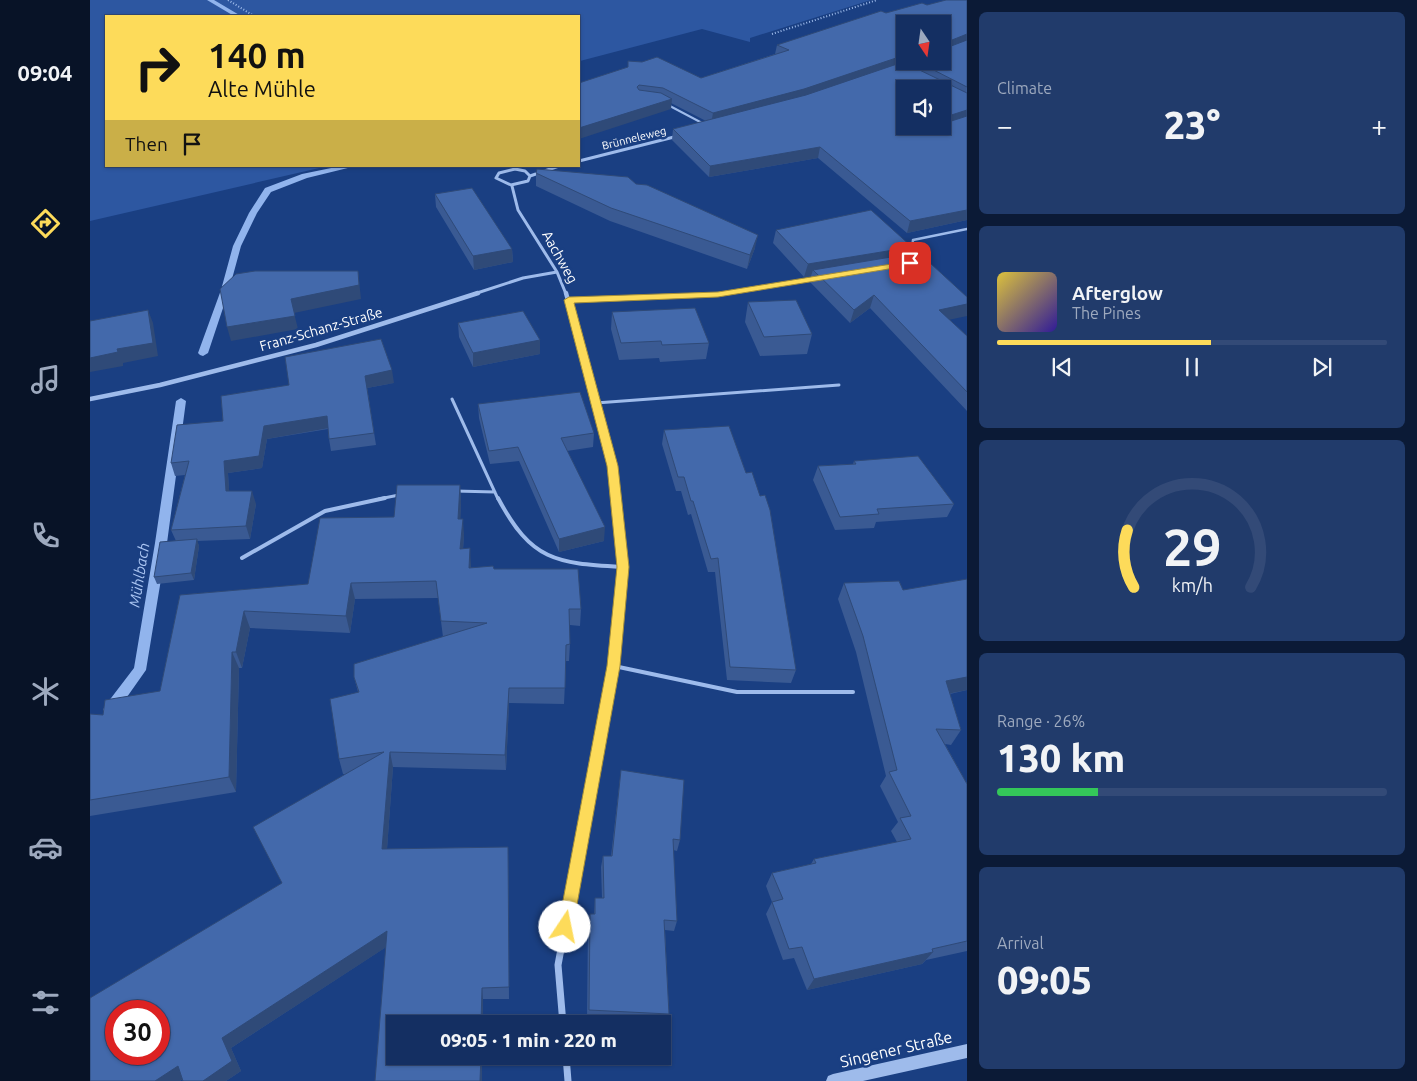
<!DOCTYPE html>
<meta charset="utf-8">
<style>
:root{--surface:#142f62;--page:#213b6b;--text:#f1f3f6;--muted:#9da9be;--line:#334a77;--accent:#fddb5a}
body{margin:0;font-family:Ubuntu,sans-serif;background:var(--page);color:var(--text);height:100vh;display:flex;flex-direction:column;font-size:19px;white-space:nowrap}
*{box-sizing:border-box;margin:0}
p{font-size:16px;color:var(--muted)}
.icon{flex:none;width:28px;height:28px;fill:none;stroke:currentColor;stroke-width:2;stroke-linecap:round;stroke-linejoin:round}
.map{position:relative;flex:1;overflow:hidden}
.sheet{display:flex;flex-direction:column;gap:12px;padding:12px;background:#0b1a36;width:450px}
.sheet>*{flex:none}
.guide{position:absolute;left:15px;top:15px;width:475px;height:152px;border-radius:0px;box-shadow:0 1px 4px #0004,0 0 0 1px var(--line);background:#fddb5a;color:#111;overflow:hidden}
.needle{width:32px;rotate:167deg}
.controls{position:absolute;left:806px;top:15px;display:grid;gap:10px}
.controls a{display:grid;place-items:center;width:55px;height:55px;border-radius:0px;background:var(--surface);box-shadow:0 1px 4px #0004,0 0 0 1px var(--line);font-size:25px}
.speed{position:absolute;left:15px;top:1000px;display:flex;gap:10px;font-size:25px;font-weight:700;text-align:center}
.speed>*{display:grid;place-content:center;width:65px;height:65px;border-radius:50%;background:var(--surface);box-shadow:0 1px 4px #0004,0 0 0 1px var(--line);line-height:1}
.speed .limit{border:8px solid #d22;background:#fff;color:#111}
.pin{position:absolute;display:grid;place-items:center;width:42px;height:42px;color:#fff;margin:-21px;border-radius:10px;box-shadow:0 2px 8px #0006}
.me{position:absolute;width:55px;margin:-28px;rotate:11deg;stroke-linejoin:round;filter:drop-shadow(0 0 4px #0008)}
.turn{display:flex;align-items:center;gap:18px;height:105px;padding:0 20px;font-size:22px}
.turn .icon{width:65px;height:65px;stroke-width:2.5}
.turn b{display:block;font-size:35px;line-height:42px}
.then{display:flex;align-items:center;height:48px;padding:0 20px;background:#0003;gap:10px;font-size:19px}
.big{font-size:38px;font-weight:800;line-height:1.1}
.sheet .tile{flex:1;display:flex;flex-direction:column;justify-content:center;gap:8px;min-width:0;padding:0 18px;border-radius:8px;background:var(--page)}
.sheet .dial{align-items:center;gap:0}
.dial svg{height:130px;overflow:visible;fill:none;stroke:var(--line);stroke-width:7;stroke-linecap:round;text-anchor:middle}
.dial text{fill:var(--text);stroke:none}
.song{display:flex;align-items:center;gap:15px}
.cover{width:60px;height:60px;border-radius:8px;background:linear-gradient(135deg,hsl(50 70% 55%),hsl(250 70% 35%))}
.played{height:5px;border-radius:2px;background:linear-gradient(90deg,var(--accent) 55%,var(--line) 55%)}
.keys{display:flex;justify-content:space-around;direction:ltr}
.heat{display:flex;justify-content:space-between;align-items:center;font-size:28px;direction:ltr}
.charge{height:8px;border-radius:4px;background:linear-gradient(90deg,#34c759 26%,var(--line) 0)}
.trip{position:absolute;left:296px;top:1015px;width:285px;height:50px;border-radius:0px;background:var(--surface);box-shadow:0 1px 4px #0004,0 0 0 1px var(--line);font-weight:800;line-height:50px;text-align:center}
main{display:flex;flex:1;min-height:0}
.dock{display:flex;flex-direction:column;width:90px;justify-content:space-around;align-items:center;background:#081327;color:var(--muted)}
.dock .icon{width:35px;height:35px}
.dock .on{color:var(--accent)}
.dock b{font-size:22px;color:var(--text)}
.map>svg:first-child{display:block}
</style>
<main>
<nav class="dock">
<b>09:04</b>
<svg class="icon on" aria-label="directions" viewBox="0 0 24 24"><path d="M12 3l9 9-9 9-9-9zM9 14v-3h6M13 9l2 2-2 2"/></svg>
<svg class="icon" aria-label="music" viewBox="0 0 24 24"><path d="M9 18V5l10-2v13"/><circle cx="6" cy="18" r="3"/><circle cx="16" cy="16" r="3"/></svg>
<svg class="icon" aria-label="phone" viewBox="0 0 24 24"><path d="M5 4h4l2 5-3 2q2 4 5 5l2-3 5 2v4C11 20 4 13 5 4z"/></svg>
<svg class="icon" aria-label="climate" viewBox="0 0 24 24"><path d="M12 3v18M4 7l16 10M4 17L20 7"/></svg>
<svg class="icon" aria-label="car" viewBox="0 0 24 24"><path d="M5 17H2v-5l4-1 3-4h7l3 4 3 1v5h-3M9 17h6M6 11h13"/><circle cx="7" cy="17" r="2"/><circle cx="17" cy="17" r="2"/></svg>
<svg class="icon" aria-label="filters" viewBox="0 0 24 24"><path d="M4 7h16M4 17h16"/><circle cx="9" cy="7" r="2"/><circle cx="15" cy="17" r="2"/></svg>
</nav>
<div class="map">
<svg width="877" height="1081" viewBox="0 0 877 1081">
<rect width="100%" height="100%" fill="#1a3f82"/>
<path fill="#2d57a1" d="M0,0H781L660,38V42L612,29L490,61L489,16H16V166H238L0,221Z"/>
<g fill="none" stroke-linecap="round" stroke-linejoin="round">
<path fill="#91b4ed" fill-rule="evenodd" d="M117,0H124L151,16H144Z
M251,166H266L217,178L181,192L167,213L151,246L139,290L118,353L113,356L110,355L108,353L131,290L143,246L159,213L175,188L212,174Z
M91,398L96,401L77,543L56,670L25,714L20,716L15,714L13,710L15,706L44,668L65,543L86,401Z"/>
<path stroke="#9ebbeb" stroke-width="2" stroke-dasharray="1 2" stroke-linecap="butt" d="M138,0L164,16
M682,34L787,0"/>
<path stroke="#9ebbeb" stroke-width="2" d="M578,105L614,124"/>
<path stroke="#9ebbeb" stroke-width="2.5" d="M821,258L823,240L877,229
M628,294L725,279"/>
<path stroke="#9ebbeb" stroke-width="3" d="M479,300L637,293
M362,399L408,499
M506,403L749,385
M365,491L405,492
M289,499L309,495"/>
<path stroke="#9ebbeb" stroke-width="4" d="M408,498C442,562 466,563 533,567
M152,558L235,511L295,498
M524,666L647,692H763"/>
<path stroke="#9ebbeb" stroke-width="3" d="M489,161L588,136
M425,169L435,171L440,176L438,181L421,185L406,178L409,173Z
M440,176L469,166
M422,186L428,210L467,272L476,294
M384,294L433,278L467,272"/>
<path stroke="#9ebbeb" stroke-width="4.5" d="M476,293L522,466L526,499
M0,399L70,385L226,345L388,293"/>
<path stroke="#9ebbeb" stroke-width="5.5" d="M507,757L524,666L533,567L525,498"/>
<path stroke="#9ebbeb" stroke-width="7" d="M473,1024L468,965L507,756
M476,1056L478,1081"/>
<path fill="#9ebbeb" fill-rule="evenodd" d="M877,1044V1058L773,1081H736L738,1076L743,1074Z"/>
</g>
<path fill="#3a5a93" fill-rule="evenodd" d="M877,0V220L817,233L728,158L619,177L582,140L583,129L616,121L581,103V109L489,83L611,78L685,54L687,45L796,13L837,5ZM852,24V61H815Z
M446,173L665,248L657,269L520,221L446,186Z
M345,194L422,249L423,262L384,270L346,207Z
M686,230L822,247L819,254L860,320L877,336V411L780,308L760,323L720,282L721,276L714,277L683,243Z
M658,302L722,334L717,354L670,356L655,322Z
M522,312L619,343L616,359L570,362L569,358L529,360L521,329Z
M368,323L450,354L383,367L369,337Z
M304,383L277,388L286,445L241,451L239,439L238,429L177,439L172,468L138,473L139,491L166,504L160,539L107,541L109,546L104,580L67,584L64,577L86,541L81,530L95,475L85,476L81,463L133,421L131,396Z
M388,404L504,433L503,447L477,451L514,541L469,552L429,461L400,464L389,418Z
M574,430L706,670L701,683L637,680L625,572H618L601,514L598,515L591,491H586L572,444Z
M764,461L864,504L857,517L786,522L784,528L745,530L723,480L728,466L763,464Z
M370,485L371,502L370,519L374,535L373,549L381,565V568L404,569L491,609L490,626L480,625V644L479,661H476L474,704L419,703L416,770L303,767L297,849L418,847L419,999H393L296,947L141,1048L151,1071L136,1081H93V1079L90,1081H0L192,883L255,774H253L249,759L268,692L264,677L353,637L348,598L265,599L260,633L160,628L152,668H149L146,792L0,816V714L13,715L70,691L90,595L218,584L304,517Z
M754,583L813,590L877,690L860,694L871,730L861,745L855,744L877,784V951L836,960L832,964L717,990L704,958L693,960L676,914L682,902L676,886L682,873L721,864L724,859L807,842L801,831L808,822L790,786L796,776L766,652L748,599Z
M531,770L590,840L587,851L583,850L587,921L584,931L575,930L579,1014L576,1023L497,1019L498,924L500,914H504L505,898H512L511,867L513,856H521Z"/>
<path fill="#2f4a78" d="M877,34V40L876,43L852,53V44Z
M815,55V61H821V62L712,100L621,124L623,113Z
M582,99L581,109L489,139V128Z
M877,110V116L829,136L830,129L832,126H852V118Z
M730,147L728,158L619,177L620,166Z
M877,210V220L817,233L820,221Z
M668,235L665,248L657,269L660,255Z
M822,247L817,260L723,270L721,276L714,277L718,264Z
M422,249L423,262L384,270L383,256Z
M268,271L271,299L204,313L208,329L141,341L137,327Z
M784,295L780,308L760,323L764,310Z
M877,304V316L844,323L849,310Z
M58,310L63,323L68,356L33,363V366L0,372V358Z
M450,340V354L383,367V353Z
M302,370L304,383L277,388L275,376Z
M237,416L239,428L177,439L172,468L138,473L140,504L136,491L134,461L174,426Z
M370,485L371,502L370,536L368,519Z
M162,491L166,504L160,539L156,526Z
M373,519L374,535L372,565L370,549Z
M515,527L514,541L469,552V539Z
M107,539L109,546L104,580L101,573Z
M380,548L381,565L380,585L379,568Z
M261,583L265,599L260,633L256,616Z
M154,611L160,628L152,668L146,652Z
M142,652L149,668L146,792L139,777Z
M877,677V690L847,696L856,681Z
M419,688V703L416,770L415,755Z
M300,752L303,767L296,863L292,849Z
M297,931L301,944L141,1048L151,1071L136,1081H113L132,1038Z
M843,952L832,964L717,990L724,979Z
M392,988L393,999V1024H391Z
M391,1056H392V1081H390Z
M88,1066L98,1075L90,1081H65Z"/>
<path fill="#4369ab" stroke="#2f4a78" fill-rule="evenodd" d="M856,0H877V34L852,44V24H815V55L714,89L623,113L573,88L549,85L547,87L549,90L571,93L582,99L489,128V83L538,67V61L552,62L567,57L611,78L699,50L687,45L791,11L796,13L832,3L837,5Z
M877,40V87L826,61H852V46L853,47L856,48Z
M813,62L877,93V110L852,118V89H815V126H832L830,129L834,131L847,126H852V124L877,116V210L820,221L730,147L620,166L583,129L716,95Z
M447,169L538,177L546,184L557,185L668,235L660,255L521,208L446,173Z
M382,188L422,249L383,256L345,194Z
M781,210L822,247L718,264L686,230Z
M827,251L877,297V304L849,310L877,336V392L784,295L764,310L723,270L825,253Z
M165,271H268L269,285L201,299L205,316L137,327L130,289L146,274Z
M706,300L722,334L674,337L658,302Z
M605,308L619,343L572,345L571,341L531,343L522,312Z
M58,310L63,343L27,349L28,352L0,358V321Z
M433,311L450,340L383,353L368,323Z
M291,339L302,370L275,376L284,433L239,439L237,416L174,426L169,456L134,461L136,491H162L156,526L81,530L99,461L81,463L87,425L133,421L131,396L199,385L195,357Z
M490,392L504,433L471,438L515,527L469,539L428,447L399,451L388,404Z
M639,426L656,473L662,472L670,496L675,495L680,510L706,670L640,667L628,558L621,559L603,501H601L594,477H588L574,430Z
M828,456L864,504L787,509L789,514L750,517L728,466L766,464L764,461Z
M307,485H370L368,519H373L370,549L380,548L379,568L403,566L404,569H488L491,609H479L480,644L476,645L475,688H419L415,755L300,752L292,849L418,847L419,987L392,988L391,1024H305V1056H391L390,1081H285L297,931L132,1038L142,1061L113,1081H93L88,1066L65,1081H0V998L192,883L163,827L294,752L249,759L240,699L269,692L264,677V664L397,623L351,621L346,581L261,583L256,616L154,611L146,652H142L139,777L0,800V714L13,715L15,700L70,691L90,595L218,584L230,518L304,517ZM26,1011H69V1054H26Z
M107,539L101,573L64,577L70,542Z
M877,579V677L856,681L871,730L846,729L877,784V941L842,949L843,952L724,979L712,947L699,949L682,902L693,899L682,873L726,863L724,859L821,839L810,818L821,816L799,772L807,770L773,636L754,583L809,581L813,590Z
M531,770L594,780L590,840L583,839L587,921L574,920L579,1014L499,1010L500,914H505V898H514L513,856H522Z"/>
<path fill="#fddb5a" stroke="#a48e3a" d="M820,261H823V265L628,297L484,303L528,466L539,567L530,666L483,927L481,933L475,935L470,933L468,927L517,666L527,567L517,466L474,300L479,297L628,292Z"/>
<g text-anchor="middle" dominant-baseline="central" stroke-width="5" stroke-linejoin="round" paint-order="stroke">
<g font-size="11" fill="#fff" stroke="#1a3f82">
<text transform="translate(544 138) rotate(-14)">Brünneleweg</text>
</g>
<g font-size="14" fill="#fff" stroke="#1a3f82">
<text transform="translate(470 257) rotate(61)">Aachweg</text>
<text transform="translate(231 329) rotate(-16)">Franz-Schanz-Straße</text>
</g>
<g font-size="15" font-style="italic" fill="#aac5f2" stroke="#1a3f82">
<text transform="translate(49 575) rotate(-81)">Mühlbach</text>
</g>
<g font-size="16" fill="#fff" stroke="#1a3f82">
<text transform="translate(806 1049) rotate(-13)">Singener Straße</text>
</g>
</g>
</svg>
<div class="controls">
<a><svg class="needle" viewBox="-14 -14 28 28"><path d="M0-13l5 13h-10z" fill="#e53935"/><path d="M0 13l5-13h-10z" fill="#9da9be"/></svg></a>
<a><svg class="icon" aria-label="sound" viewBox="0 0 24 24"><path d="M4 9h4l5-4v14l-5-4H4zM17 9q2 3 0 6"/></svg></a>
</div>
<div class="speed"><div class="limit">30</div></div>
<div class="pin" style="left:820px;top:263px;background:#d93025"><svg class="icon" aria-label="arrive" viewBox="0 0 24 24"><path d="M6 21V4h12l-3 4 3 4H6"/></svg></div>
<svg class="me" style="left:475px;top:927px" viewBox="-20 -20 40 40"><circle r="19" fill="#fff"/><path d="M0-13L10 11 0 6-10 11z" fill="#fddb5a"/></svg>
<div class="trip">09:05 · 1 min · 220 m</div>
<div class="guide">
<div class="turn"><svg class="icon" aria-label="right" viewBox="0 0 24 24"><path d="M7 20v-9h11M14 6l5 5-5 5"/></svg><div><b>140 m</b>Alte Mühle</div></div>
<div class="then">Then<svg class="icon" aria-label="arrive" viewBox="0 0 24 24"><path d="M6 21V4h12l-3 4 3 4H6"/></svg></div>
</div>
</div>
<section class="sheet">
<div class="tile"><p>Climate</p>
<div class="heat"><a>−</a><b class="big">23°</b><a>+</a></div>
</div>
<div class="tile">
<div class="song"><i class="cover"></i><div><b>Afterglow</b><p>The Pines</p></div></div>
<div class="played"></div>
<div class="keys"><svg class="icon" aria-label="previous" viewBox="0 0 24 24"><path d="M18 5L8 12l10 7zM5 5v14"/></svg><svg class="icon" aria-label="pause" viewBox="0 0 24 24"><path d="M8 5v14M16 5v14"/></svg><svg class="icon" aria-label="next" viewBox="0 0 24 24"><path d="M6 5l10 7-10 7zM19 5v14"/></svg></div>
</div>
<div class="tile dial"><svg viewBox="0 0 100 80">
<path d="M14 69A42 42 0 1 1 86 69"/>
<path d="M14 69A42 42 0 0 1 10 34" stroke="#fddb5a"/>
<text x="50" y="56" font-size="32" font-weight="700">29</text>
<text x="50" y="72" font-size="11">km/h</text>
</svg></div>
<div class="tile"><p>Range · 26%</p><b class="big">130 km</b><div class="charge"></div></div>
<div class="tile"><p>Arrival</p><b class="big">09:05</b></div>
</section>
</main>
